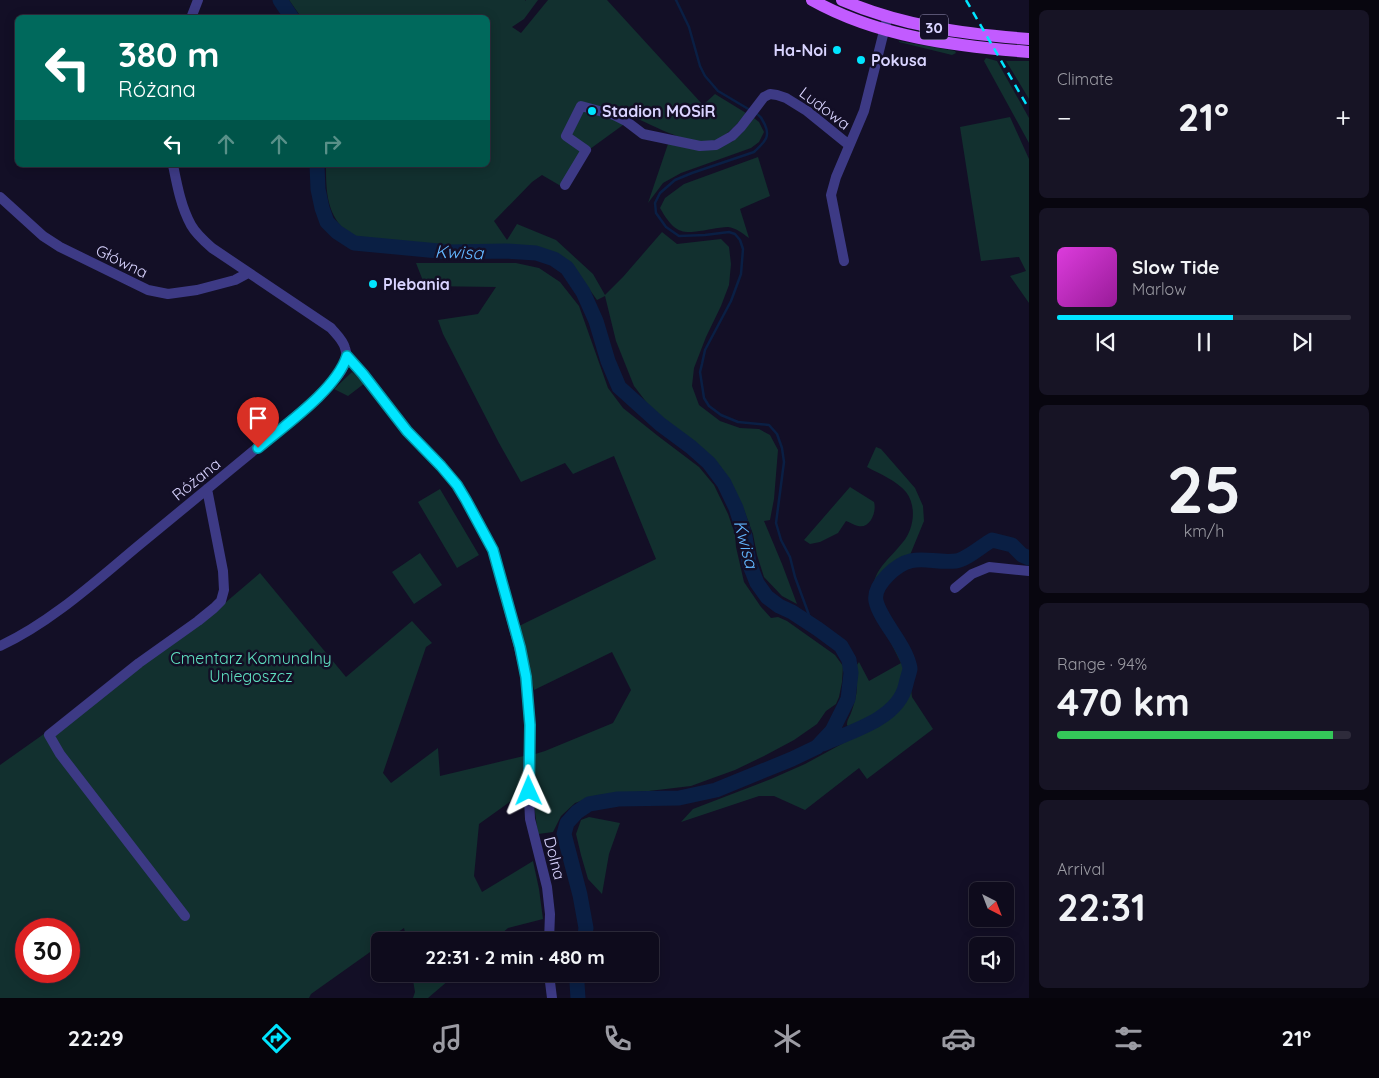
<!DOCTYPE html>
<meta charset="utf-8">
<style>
:root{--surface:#0e0b1c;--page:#171425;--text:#f1f3f6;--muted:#9b9ba3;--line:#2e2b3b;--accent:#00e5ff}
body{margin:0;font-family:Quicksand,sans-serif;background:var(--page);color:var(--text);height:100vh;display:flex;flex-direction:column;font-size:19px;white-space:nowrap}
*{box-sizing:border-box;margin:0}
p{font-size:16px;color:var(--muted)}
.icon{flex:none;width:28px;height:28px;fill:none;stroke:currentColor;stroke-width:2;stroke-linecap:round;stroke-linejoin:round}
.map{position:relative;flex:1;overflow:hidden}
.sheet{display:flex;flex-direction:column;gap:10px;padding:10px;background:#08060f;width:350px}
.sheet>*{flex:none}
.top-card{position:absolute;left:15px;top:15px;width:475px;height:152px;border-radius:8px;box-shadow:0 2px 12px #0003,0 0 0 1px var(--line);background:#00695c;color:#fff;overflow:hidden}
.needle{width:32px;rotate:138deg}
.fabs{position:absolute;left:969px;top:882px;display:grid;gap:10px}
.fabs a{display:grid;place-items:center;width:45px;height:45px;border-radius:8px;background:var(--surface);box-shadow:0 2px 12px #0003,0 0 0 1px var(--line);font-size:25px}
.speed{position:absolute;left:15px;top:918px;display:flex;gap:10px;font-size:25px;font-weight:700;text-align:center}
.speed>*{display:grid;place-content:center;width:65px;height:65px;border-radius:50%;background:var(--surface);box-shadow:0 2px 12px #0003,0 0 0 1px var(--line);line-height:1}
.speed .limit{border:8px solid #d22;background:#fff;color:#111}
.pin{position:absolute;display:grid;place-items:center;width:42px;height:42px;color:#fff;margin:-51px -21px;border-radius:50% 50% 50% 0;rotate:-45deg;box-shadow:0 0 5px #0007}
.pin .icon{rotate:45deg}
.me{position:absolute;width:55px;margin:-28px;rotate:359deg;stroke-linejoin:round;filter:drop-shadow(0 0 4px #0008)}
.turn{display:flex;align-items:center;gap:18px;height:105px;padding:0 20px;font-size:22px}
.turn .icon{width:65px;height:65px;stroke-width:2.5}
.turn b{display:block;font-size:35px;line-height:42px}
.lanes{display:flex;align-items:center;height:48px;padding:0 20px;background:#0003;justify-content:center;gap:25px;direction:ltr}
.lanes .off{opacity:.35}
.big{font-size:38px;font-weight:700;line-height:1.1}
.sheet .widget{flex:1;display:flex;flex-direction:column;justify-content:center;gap:8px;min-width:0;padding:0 18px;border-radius:8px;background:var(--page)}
.sheet .dial{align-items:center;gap:0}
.dial b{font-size:65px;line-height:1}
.song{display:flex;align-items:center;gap:15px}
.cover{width:60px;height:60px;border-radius:8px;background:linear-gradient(135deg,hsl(300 70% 55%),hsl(300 70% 35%))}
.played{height:5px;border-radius:2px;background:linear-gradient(90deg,var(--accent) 60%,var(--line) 60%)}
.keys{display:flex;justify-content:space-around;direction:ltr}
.heat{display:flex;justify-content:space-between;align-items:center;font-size:28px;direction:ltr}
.charge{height:8px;border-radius:4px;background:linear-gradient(90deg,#34c759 94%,var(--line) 0)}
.trip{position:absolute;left:371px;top:932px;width:288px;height:50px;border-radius:8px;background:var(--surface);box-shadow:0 2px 12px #0003,0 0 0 1px var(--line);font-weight:700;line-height:50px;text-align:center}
.dock{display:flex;height:80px;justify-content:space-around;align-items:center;background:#06040b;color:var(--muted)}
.dock .icon{width:35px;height:35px}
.dock .on{color:var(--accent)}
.dock b{font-size:22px;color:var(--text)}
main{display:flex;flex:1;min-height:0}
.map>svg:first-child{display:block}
</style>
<main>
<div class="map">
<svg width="1029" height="998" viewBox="0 0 1029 998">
<rect width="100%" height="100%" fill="#130f26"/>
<path fill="#12302f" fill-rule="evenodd" d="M289,0H525V1L526,0H538L524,19L512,27L521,33L548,0H607L703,105L715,94L746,113C738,123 730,133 718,139C697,150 654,126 634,117L590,149L566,189L542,175L532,182L494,221L507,240L517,224L556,240L593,274L605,295L623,277L662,232L677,244L721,239L729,247L731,264L729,285L721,306L706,337L694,368L692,386L699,405L720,421L740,428L759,429L770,435L778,450L774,499L770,520L764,521L782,564L797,604L782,596L764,577L757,555L753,534L744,510L721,467L690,439L657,416L634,386L616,341L605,296L597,300L582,279L567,262L547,250L460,247L354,236C350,233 345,230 341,226C326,209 326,186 326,165H488V18L301,17Z
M899,41L955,51L956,53L952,55L899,42Z
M986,58L997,61L1029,118V143L984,61Z
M1006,61H1029V99Z
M1010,117L1029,159V303L1010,276L1026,271L1019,257L981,261L960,127Z
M754,118L759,122L764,132L759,142L751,148L681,173L663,183L648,203L668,144L732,142L742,133Z
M758,157L770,196L740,209L749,238C742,233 736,228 728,227C723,227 717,228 712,229C683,234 676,236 660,208L665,198L684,184Z
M416,263H516L539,268L560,282L579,306L608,388L623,408L658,436L699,467L714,485L728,514L735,534L736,547L744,582L761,607L771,618L778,617L787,621L835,655L843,666L842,682L839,697L836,704L826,711L817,724L794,740L764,756L735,770L710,779L691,786L649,791L598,795L575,803L561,816L553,832L538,834L534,805L532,755L545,751L613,723L631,690L612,652L534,690L519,626L656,559L614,456L573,474L565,463L521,482L499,443L443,334L438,320L478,314L496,287L425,286Z
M352,372L365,383L348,396L334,389Z
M876,447L881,449L915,488L923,506L924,521L910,555L895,564L875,586L869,598C872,586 875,575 882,566C889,557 897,550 903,542C914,529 917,506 906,492C897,481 880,474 867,467Z
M850,487L874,502C877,512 870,529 858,526C854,525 849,522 846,521L838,533L820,542L810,544L804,540Z
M440,489L479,555L457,568L418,502Z
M420,553L442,585L414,604L392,572Z
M260,573L346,677L412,621L432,643L426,647L383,773L391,783L438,748L440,776L524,756L522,793L479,824L474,876L482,892L533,861L539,889L543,919L508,928L493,941H407L404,928L385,941H380V945L311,994L309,998H0V765L205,620ZM26,929H69V971H26Z
M884,629C893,639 904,651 906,666C906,669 905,673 904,677C903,682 902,688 900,692C893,706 865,725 850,729L847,725C847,720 849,718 851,713C857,696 859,686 854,669L859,662L869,681L901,663Z
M911,689L912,697L933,729L867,779L859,768L805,810L774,796H759L681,822L693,809L771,779L805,764L884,721L901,708Z
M589,817L620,823L609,854L602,894L588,879L581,855L576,834L581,820Z
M412,974H456L428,998H413L415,992Z"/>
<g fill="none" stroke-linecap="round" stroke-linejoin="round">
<path stroke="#0a1f44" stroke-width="2.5" d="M676,0L689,27L700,66L705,76L718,91L750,110
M755,113C761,116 762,119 765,125C771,138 763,143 754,152L692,173L675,180L660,193L655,203L656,213L666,227L679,236L705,235L729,232L735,234L740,240L743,249L741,274L731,301L705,350L702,364L700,372L704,398L709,406L721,415L738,422L769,425L777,434L782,448L784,462L776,523L781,540L790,557L795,577L809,615L815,626"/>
<path stroke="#0a1f44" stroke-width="15" d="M280,0L292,18
M317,165L318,189L322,208L327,222L337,232L354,243L449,252L506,251L536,253L554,259L567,268L583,292L596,321L608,361L619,387L660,424L691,447L709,463L724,483L736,508L745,536L749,563L757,583L767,597L779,606L792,612L818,629L841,646L849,660L851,673L848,699L832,731L817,747L792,759L716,790L679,798L618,799L589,804L577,812L567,823L564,834L580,895L586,928L584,941
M823,744C841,736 862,729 878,719C891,711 903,699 906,684C907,679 909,674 910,669C910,666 908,661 907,658C900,639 880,619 876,601C874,591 881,582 888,575C913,550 928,564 956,561C966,560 983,545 992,540L1012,545L1022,555L1029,558
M578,998L577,983L579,974"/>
<path stroke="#3d3a85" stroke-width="10" d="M191,18L198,0
M565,185L586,150L566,136L581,106L614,115L626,121L643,134L700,146L716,145L732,136L741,127L764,97L770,94L777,95L786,98L807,111L849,145
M0,197L43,236L60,247L148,290L168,294L197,290L235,280L248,273
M844,261L831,195L836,177L864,111L886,23
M347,357L363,373L407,431L441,466L457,485L466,500L493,550L519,647L526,677L530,725L528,778L530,819L547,887L550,914L549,941
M955,588L972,574L989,567L1029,571
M0,646C50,623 96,581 138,546C199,496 259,446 320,396C330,384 352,366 345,348C343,340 336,334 331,328L212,248C204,241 196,234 191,225C181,207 177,185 173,165
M185,916L60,754L49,735L139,663L198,621L214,608L221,601L224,590L223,571L207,489
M549,974L552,998"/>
<path stroke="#c25bff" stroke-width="12" d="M812,0C878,37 955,46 1029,52
M842,0C901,26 965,34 1029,39"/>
<path stroke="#00e5ff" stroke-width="2.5" stroke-dasharray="8 6" stroke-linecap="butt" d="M966,0L1029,109"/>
</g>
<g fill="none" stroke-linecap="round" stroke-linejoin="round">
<g stroke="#0095a6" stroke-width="12">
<path id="route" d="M258,448C285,425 336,390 347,356L363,374L407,431L441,466L457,485L466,500L493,550L520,647L526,677L530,725L529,791"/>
</g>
<use href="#route" stroke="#00e5ff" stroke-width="9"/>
</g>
<g fill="#00e5ff" stroke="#130f26" stroke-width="2">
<circle cx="837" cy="50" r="5"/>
<circle cx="861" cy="60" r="5"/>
<circle cx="592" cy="111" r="5"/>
<circle cx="373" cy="284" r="5"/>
</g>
<g text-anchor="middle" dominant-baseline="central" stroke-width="5" stroke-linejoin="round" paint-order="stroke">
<rect fill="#130f26" stroke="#9e99be" stroke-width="1" x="920" y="14.5" width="28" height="25" rx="4"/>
<g font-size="15" font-weight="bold" fill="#d9d4ff">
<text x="934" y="27">30</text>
</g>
<g font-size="16" font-weight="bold" fill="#d9d4ff" stroke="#130f26" text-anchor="start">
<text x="827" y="50" text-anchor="end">Ha-Noi</text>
<text x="871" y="60">Pokusa</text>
<text x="602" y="111">Stadion MOSiR</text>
<text x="383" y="284">Plebania</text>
</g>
<g font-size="16" fill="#d9d4ff" stroke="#130f26">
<text transform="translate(825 108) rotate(37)">Ludowa</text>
<text transform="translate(122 261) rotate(26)">Główna</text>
<text transform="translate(196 479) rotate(-39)">Różana</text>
<text transform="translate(555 858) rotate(76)">Dolna</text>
</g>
<g font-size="16" fill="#5fe0c0" stroke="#130f26">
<text x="251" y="658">Cmentarz Komunalny<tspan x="251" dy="18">Uniegoszcz</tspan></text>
</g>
<g font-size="18" font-style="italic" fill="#62b6ff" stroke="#130f26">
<text transform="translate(459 252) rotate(2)">Kwisa</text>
<text transform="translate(746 544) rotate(75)">Kwisa</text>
</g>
</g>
</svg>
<div class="fabs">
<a><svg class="needle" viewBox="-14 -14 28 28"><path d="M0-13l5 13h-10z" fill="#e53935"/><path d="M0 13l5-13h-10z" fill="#9b9ba3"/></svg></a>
<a><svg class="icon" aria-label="sound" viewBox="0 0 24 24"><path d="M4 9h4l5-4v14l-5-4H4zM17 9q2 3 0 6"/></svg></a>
</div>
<div class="speed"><div class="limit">30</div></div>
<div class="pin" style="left:258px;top:448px;background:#d93025"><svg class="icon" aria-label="arrive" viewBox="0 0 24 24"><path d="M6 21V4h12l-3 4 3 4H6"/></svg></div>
<svg class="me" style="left:529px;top:791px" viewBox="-20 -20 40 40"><path d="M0-17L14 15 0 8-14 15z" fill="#00e5ff" stroke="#fff" stroke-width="4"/></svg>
<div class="trip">22:31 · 2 min · 480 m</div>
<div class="top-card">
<div class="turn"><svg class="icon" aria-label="left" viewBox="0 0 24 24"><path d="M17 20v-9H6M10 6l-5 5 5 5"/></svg><div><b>380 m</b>Różana</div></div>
<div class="lanes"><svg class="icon" aria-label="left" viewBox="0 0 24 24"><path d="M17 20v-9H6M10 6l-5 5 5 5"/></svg><svg class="icon off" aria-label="ahead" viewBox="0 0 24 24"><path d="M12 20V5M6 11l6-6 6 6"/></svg><svg class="icon off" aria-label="ahead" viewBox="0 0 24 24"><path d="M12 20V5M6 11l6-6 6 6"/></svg><svg class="icon off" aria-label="right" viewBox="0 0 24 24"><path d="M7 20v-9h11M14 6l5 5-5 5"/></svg></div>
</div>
</div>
<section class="sheet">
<div class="widget"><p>Climate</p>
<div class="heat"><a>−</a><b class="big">21°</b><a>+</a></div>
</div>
<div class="widget">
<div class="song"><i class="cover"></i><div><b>Slow Tide</b><p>Marlow</p></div></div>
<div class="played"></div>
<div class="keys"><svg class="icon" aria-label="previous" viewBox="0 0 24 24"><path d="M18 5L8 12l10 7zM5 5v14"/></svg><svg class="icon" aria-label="pause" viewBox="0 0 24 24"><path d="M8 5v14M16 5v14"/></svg><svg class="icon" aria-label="next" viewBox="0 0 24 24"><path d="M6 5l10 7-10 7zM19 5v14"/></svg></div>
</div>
<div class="widget dial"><b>25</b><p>km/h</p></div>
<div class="widget"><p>Range · 94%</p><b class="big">470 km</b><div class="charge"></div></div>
<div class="widget"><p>Arrival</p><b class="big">22:31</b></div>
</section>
</main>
<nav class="dock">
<b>22:29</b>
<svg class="icon on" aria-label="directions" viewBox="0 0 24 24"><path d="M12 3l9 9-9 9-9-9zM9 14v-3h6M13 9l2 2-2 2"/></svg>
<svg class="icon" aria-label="music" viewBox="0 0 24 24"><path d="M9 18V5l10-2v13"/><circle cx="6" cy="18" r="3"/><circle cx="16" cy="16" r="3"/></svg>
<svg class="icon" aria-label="phone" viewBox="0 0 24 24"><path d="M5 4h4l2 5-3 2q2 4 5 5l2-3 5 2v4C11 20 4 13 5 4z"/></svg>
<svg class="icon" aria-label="climate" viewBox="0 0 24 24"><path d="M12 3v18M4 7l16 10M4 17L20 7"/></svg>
<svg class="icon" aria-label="car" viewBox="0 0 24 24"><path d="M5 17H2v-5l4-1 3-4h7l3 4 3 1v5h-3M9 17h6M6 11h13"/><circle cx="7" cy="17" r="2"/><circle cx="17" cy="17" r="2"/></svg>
<svg class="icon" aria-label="filters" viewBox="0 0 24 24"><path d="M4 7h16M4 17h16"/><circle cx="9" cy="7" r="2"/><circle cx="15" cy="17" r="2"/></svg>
<b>21°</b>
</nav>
